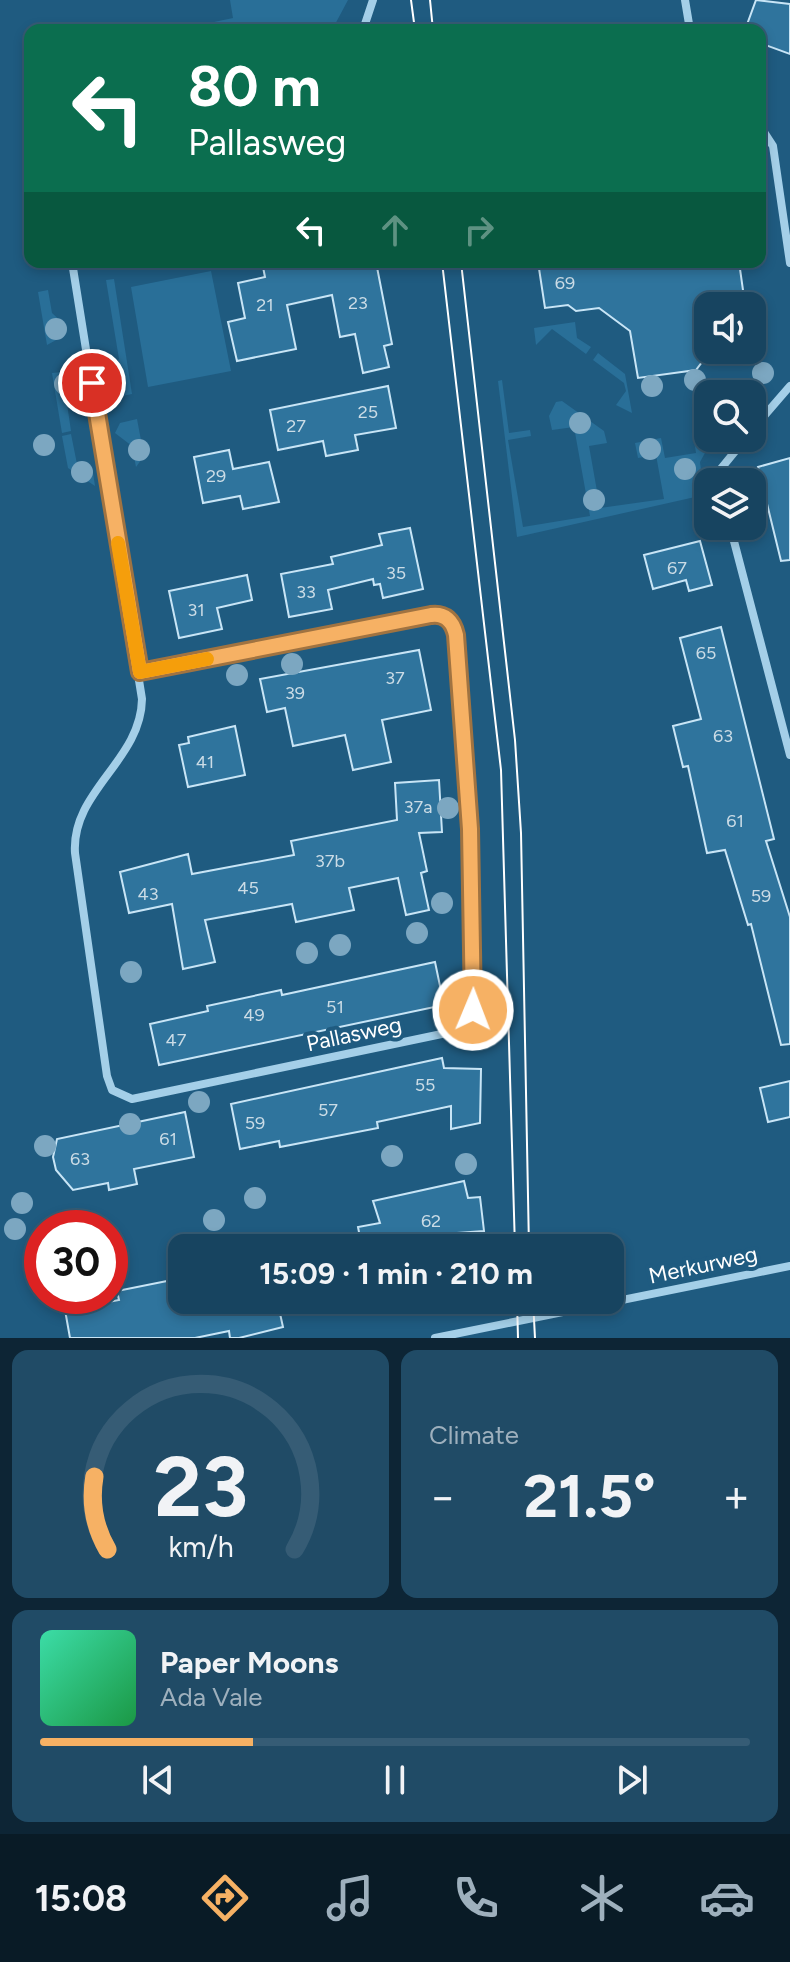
<!DOCTYPE html>
<meta charset="utf-8">
<style>
:root{--surface:#174460;--page:#204b66;--text:#f1f3f6;--muted:#9eb0bd;--line:#365c75;--accent:#f6b164}
body{margin:0;font-family:Figtree,sans-serif;background:var(--page);color:var(--text);height:100vh;display:flex;flex-direction:column;font-size:30px;white-space:nowrap}
*{box-sizing:border-box;margin:0}
p{font-size:26px;color:var(--muted)}
.icon{flex:none;width:44px;height:44px;fill:none;stroke:currentColor;stroke-width:2;stroke-linecap:round;stroke-linejoin:round}
.map{position:relative;height:1338px;overflow:hidden}
.side{display:flex;flex-direction:column;gap:12px;padding:12px;background:#0d2535;flex:1}
.side>*{flex:none}
.guide{position:absolute;left:24px;top:24px;width:742px;height:244px;border-radius:16px;box-shadow:0 4px 12px #0003,0 0 0 2px var(--line);background:#0b6e4f;color:#fff;overflow:hidden}
.controls{position:absolute;left:694px;top:292px;display:grid;gap:16px}
.controls a{display:grid;place-items:center;width:72px;height:72px;border-radius:16px;background:var(--surface);box-shadow:0 4px 12px #0003,0 0 0 2px var(--line);font-size:40px}
.speed{position:absolute;left:24px;top:1210px;display:flex;gap:16px;font-size:40px;font-weight:700;text-align:center}
.speed>*{display:grid;place-content:center;width:104px;height:104px;border-radius:50%;background:var(--surface);box-shadow:0 4px 12px #0003,0 0 0 2px var(--line);line-height:1}
.speed .limit{border:12px solid #d22;background:#fff;color:#111}
.pin{position:absolute;display:grid;place-items:center;width:68px;height:68px;color:#fff;margin:-34px;border:4px solid #fff;border-radius:50%;box-shadow:0 2px 8px #0007}
.me{position:absolute;width:88px;margin:-44px;rotate:1deg;stroke-linejoin:round;filter:drop-shadow(0 0 6px #0008)}
.turn{display:flex;align-items:center;gap:28px;height:168px;padding:0 32px;font-size:36px}
.turn .icon{width:104px;height:104px;stroke-width:2.5}
.turn b{display:block;font-size:56px;line-height:68px}
.lanes{display:flex;align-items:center;height:76px;padding:0 32px;background:#0003;justify-content:center;gap:40px;direction:ltr}
.lanes .off{opacity:.35}
.big{font-size:60px;font-weight:700;line-height:1.1}
.side .tile{flex:1;display:flex;flex-direction:column;justify-content:center;gap:12px;min-width:0;padding:0 28px;border-radius:16px;background:var(--page)}
.side .dial{align-items:center;gap:0}
.dial svg{height:208px;overflow:visible;fill:none;stroke:var(--line);stroke-width:7;stroke-linecap:round;text-anchor:middle}
.dial text{fill:var(--text);stroke:none}
.song{display:flex;align-items:center;gap:24px}
.cover{width:96px;height:96px;border-radius:12px;background:linear-gradient(135deg,hsl(160 70% 55%),hsl(140 70% 35%))}
.played{height:8px;border-radius:4px;background:linear-gradient(90deg,var(--accent) 30%,var(--line) 30%)}
.keys{display:flex;justify-content:space-around;direction:ltr}
.heat{display:flex;justify-content:space-between;align-items:center;font-size:44px;direction:ltr}
.side .tiles{flex:1;display:grid;gap:12px;grid-template-columns:1fr 1fr}
.tile:last-child{grid-column:span 2}
.trip{position:absolute;left:168px;top:1234px;width:456px;height:80px;border-radius:16px;background:var(--surface);box-shadow:0 4px 12px #0003,0 0 0 2px var(--line);font-weight:700;line-height:80px;text-align:center}
.menu{display:flex;height:128px;justify-content:space-around;align-items:center;background:#091b26;color:var(--muted)}
.menu .icon{width:56px;height:56px}
.menu .selected{color:var(--accent)}
.menu b{font-size:36px;color:var(--text)}
.map>svg:first-child{display:block}
</style>
<div class="map">
<svg width="790" height="1338" viewBox="0 0 790 1338">
<rect width="100%" height="100%" fill="#1f5b80"/>
<path fill="#296f98" d="M230,0H348L332,30H176L233,18Z
M211,271L231,371L148,387L131,287Z
M114,279L132,394L117,397L109,391L105,376L119,359L106,280Z
M48,290L52,313L67,327L58,339L47,345L38,292Z
M575,322L577,338L591,347L586,354L552,329L536,345L534,328Z
M598,353L625,374L632,413L616,405L626,391L624,383L593,360Z
M62,372L78,383L66,397L71,431L62,433L52,373Z
M502,380L509,433L530,430L531,436L508,440L523,527L590,516L574,427L552,430L549,416L556,402L562,401L604,431L607,443L589,446L600,508L664,499L656,455L638,458L635,443L661,438L665,458L696,453L693,433L711,442L700,462L704,495L517,537L498,381Z
M137,419L144,456L136,467L132,446L115,433L120,423Z
M71,434L77,464L93,473L95,486L68,468L62,436Z"/>
<path fill="#2f749d" stroke="#c8e5f6" stroke-width="2" d="M756,0L790,4V54L760,43V30H745Z
M262,262H376L392,344L384,346L389,367L363,373L355,334L340,337L332,295L287,305L296,349L237,361L228,322L245,318L238,283L265,277Z
M538,262H739L745,304L708,306L711,350L696,370L638,378L630,331L599,308L576,311L568,305L545,308Z
M388,386L396,428L355,435L358,450L326,456L323,441L278,450L270,410Z
M229,450L233,469L269,462L279,502L243,509L240,496L203,503L194,457Z
M790,458V560L781,561L758,467Z
M410,528L423,589L383,598L380,584L374,585L373,579L328,590L332,609L289,617L281,574L333,564L331,557L382,545L379,534Z
M700,541L712,585L689,591L686,580L653,589L644,555Z
M247,575L252,600L217,608L222,629L179,638L169,591Z
M721,627L774,839L766,841L790,917V1044L781,1045L751,924L748,925L725,850L707,853L688,766L683,767L673,726L701,719L680,638Z
M419,650L431,710L382,720L391,762L353,770L345,735L293,746L285,708L267,712L260,679Z
M235,726L245,775L188,787L179,745L189,743L188,737Z
M439,780L442,832L419,833L427,871L421,873L429,910L406,915L398,878L349,888L354,910L296,922L292,904L205,920L215,962L183,969L172,904L129,913L120,872L188,854L192,874L294,855L291,841L397,820L395,783Z
M435,962L444,1005L159,1065L150,1024L208,1011L207,1006L281,990L282,995Z
M442,1058L444,1068L481,1069L480,1123L451,1129V1106L377,1122L378,1128L280,1147L279,1141L240,1149L231,1104Z
M790,1081V1117L768,1122L760,1088Z
M185,1112L194,1157L134,1169L137,1184L109,1190L108,1183L73,1190L56,1170L53,1157L57,1139Z
M464,1181L468,1198L480,1197L484,1231L458,1233L461,1248H362L358,1227L380,1223L373,1201Z
M182,1278V1300H277L283,1327L239,1338H230L229,1331L195,1338H70L65,1310L119,1300L117,1291Z"/>
<g fill="none" stroke-linecap="round" stroke-linejoin="round">
<path stroke="#a4cfe8" stroke-width="8" d="M685,0L690,30
M363,30L373,0
M760,126L773,146L790,263
M72,262L142,699C141,761 71,791 75,853L107,1076L112,1090L132,1099L456,1031C475,1021 473,1004 474,985L470,829L456,635L450,620L431,615L140,672
M752,430L790,386
M719,482V471L746,438
M730,526L790,755
M435,1338L790,1266"/>
<path stroke="#fff" stroke-width="2" d="M411,0L415,30
M430,0L433,30
M442,262L501,770L515,1248
M461,262L515,740L521,833L529,1248
M517,1300L518,1338
M533,1300L535,1338"/>
</g>
<g fill="#7ca7c1">
<circle cx="56" cy="329" r="11"/>
<circle cx="763" cy="373" r="11"/>
<circle cx="695" cy="380" r="11"/>
<circle cx="65" cy="384" r="11"/>
<circle cx="652" cy="386" r="11"/>
<circle cx="580" cy="423" r="11"/>
<circle cx="44" cy="445" r="11"/>
<circle cx="650" cy="449" r="11"/>
<circle cx="139" cy="450" r="11"/>
<circle cx="685" cy="469" r="11"/>
<circle cx="82" cy="472" r="11"/>
<circle cx="594" cy="500" r="11"/>
<circle cx="292" cy="664" r="11"/>
<circle cx="237" cy="675" r="11"/>
<circle cx="448" cy="808" r="11"/>
<circle cx="442" cy="903" r="11"/>
<circle cx="417" cy="933" r="11"/>
<circle cx="340" cy="945" r="11"/>
<circle cx="307" cy="953" r="11"/>
<circle cx="131" cy="972" r="11"/>
<circle cx="199" cy="1102" r="11"/>
<circle cx="130" cy="1124" r="11"/>
<circle cx="45" cy="1146" r="11"/>
<circle cx="392" cy="1156" r="11"/>
<circle cx="466" cy="1164" r="11"/>
<circle cx="255" cy="1198" r="11"/>
<circle cx="22" cy="1203" r="11"/>
<circle cx="214" cy="1220" r="11"/>
<circle cx="15" cy="1229" r="11"/>
</g>
<g fill="none" stroke-linecap="round" stroke-linejoin="round">
<g stroke="#a07341" stroke-width="20">
<path id="route" d="M92,383L140,672L431,615C445,613 453,621 456,635L470,829L473,1010"/>
</g>
<use href="#route" stroke="#f6b164" stroke-width="14"/>
<path stroke="#f59e0b" stroke-width="14" d="M118,543L140,672L207,659"/>
</g>
<g text-anchor="middle" dominant-baseline="central" stroke-width="8" stroke-linejoin="round" paint-order="stroke">
<g font-size="18" fill="#cbdce6">
<text x="565" y="283">69</text>
<text x="358" y="303">23</text>
<text x="265" y="305">21</text>
<text x="368" y="412">25</text>
<text x="296" y="426">27</text>
<text x="216" y="476">29</text>
<text x="677" y="568">67</text>
<text x="396" y="573">35</text>
<text x="306" y="592">33</text>
<text x="196" y="610">31</text>
<text x="706" y="653">65</text>
<text x="395" y="678">37</text>
<text x="295" y="693">39</text>
<text x="723" y="736">63</text>
<text x="205" y="762">41</text>
<text x="418" y="807">37a</text>
<text x="735" y="821">61</text>
<text x="330" y="861">37b</text>
<text x="248" y="888">45</text>
<text x="148" y="894">43</text>
<text x="761" y="896">59</text>
<text x="335" y="1007">51</text>
<text x="254" y="1015">49</text>
<text x="176" y="1040">47</text>
<text x="425" y="1085">55</text>
<text x="328" y="1110">57</text>
<text x="255" y="1123">59</text>
<text x="168" y="1139">61</text>
<text x="80" y="1159">63</text>
<text x="431" y="1221">62</text>
</g>
<g font-size="22" fill="#fff" stroke="#1f5b80">
<text transform="translate(354 1034) rotate(-12)">Pallasweg</text>
<text transform="translate(703 1265) rotate(-12)">Merkurweg</text>
</g>
</g>
</svg>
<div class="controls">
<a><svg class="icon" aria-label="sound" viewBox="0 0 24 24"><path d="M4 9h4l5-4v14l-5-4H4zM17 9q2 3 0 6"/></svg></a>
<a><svg class="icon" aria-label="search" viewBox="0 0 24 24"><circle cx="10" cy="10" r="6"/><path d="M15 15l6 6"/></svg></a>
<a><svg class="icon" aria-label="layers" viewBox="0 0 24 24"><path d="M12 4l9 5-9 5-9-5zM3 14l9 5 9-5"/></svg></a>
</div>
<div class="speed"><div class="limit">30</div></div>
<div class="pin" style="left:92px;top:383px;background:#d93025"><svg class="icon" aria-label="arrive" viewBox="0 0 24 24"><path d="M6 21V4h12l-3 4 3 4H6"/></svg></div>
<svg class="me" style="left:473px;top:1010px" viewBox="-20 -20 40 40"><circle r="17" fill="#f6b164" stroke="#fff" stroke-width="3"/><path d="M0-11L8 9 0 5-8 9z" fill="#fff"/></svg>
<div class="trip">15:09 · 1 min · 210 m</div>
<div class="guide">
<div class="turn"><svg class="icon" aria-label="left" viewBox="0 0 24 24"><path d="M17 20v-9H6M10 6l-5 5 5 5"/></svg><div><b>80 m</b>Pallasweg</div></div>
<div class="lanes"><svg class="icon" aria-label="left" viewBox="0 0 24 24"><path d="M17 20v-9H6M10 6l-5 5 5 5"/></svg><svg class="icon off" aria-label="ahead" viewBox="0 0 24 24"><path d="M12 20V5M6 11l6-6 6 6"/></svg><svg class="icon off" aria-label="right" viewBox="0 0 24 24"><path d="M7 20v-9h11M14 6l5 5-5 5"/></svg></div>
</div>
</div>
<section class="side">
<div class="tiles">
<div class="tile dial"><svg viewBox="0 0 100 80">
<path d="M14 69A42 42 0 1 1 86 69"/>
<path d="M14 69A42 42 0 0 1 9 41" stroke="#f6b164"/>
<text x="50" y="56" font-size="32" font-weight="700">23</text>
<text x="50" y="72" font-size="11">km/h</text>
</svg></div>
<div class="tile"><p>Climate</p>
<div class="heat"><a>−</a><b class="big">21.5°</b><a>+</a></div>
</div>
<div class="tile">
<div class="song"><i class="cover"></i><div><b>Paper Moons</b><p>Ada Vale</p></div></div>
<div class="played"></div>
<div class="keys"><svg class="icon" aria-label="previous" viewBox="0 0 24 24"><path d="M18 5L8 12l10 7zM5 5v14"/></svg><svg class="icon" aria-label="pause" viewBox="0 0 24 24"><path d="M8 5v14M16 5v14"/></svg><svg class="icon" aria-label="next" viewBox="0 0 24 24"><path d="M6 5l10 7-10 7zM19 5v14"/></svg></div>
</div>
</div>
</section>
<nav class="menu">
<b>15:08</b>
<svg class="icon selected" aria-label="directions" viewBox="0 0 24 24"><path d="M12 3l9 9-9 9-9-9zM9 14v-3h6M13 9l2 2-2 2"/></svg>
<svg class="icon" aria-label="music" viewBox="0 0 24 24"><path d="M9 18V5l10-2v13"/><circle cx="6" cy="18" r="3"/><circle cx="16" cy="16" r="3"/></svg>
<svg class="icon" aria-label="phone" viewBox="0 0 24 24"><path d="M5 4h4l2 5-3 2q2 4 5 5l2-3 5 2v4C11 20 4 13 5 4z"/></svg>
<svg class="icon" aria-label="climate" viewBox="0 0 24 24"><path d="M12 3v18M4 7l16 10M4 17L20 7"/></svg>
<svg class="icon" aria-label="car" viewBox="0 0 24 24"><path d="M5 17H2v-5l4-1 3-4h7l3 4 3 1v5h-3M9 17h6M6 11h13"/><circle cx="7" cy="17" r="2"/><circle cx="17" cy="17" r="2"/></svg>
</nav>
